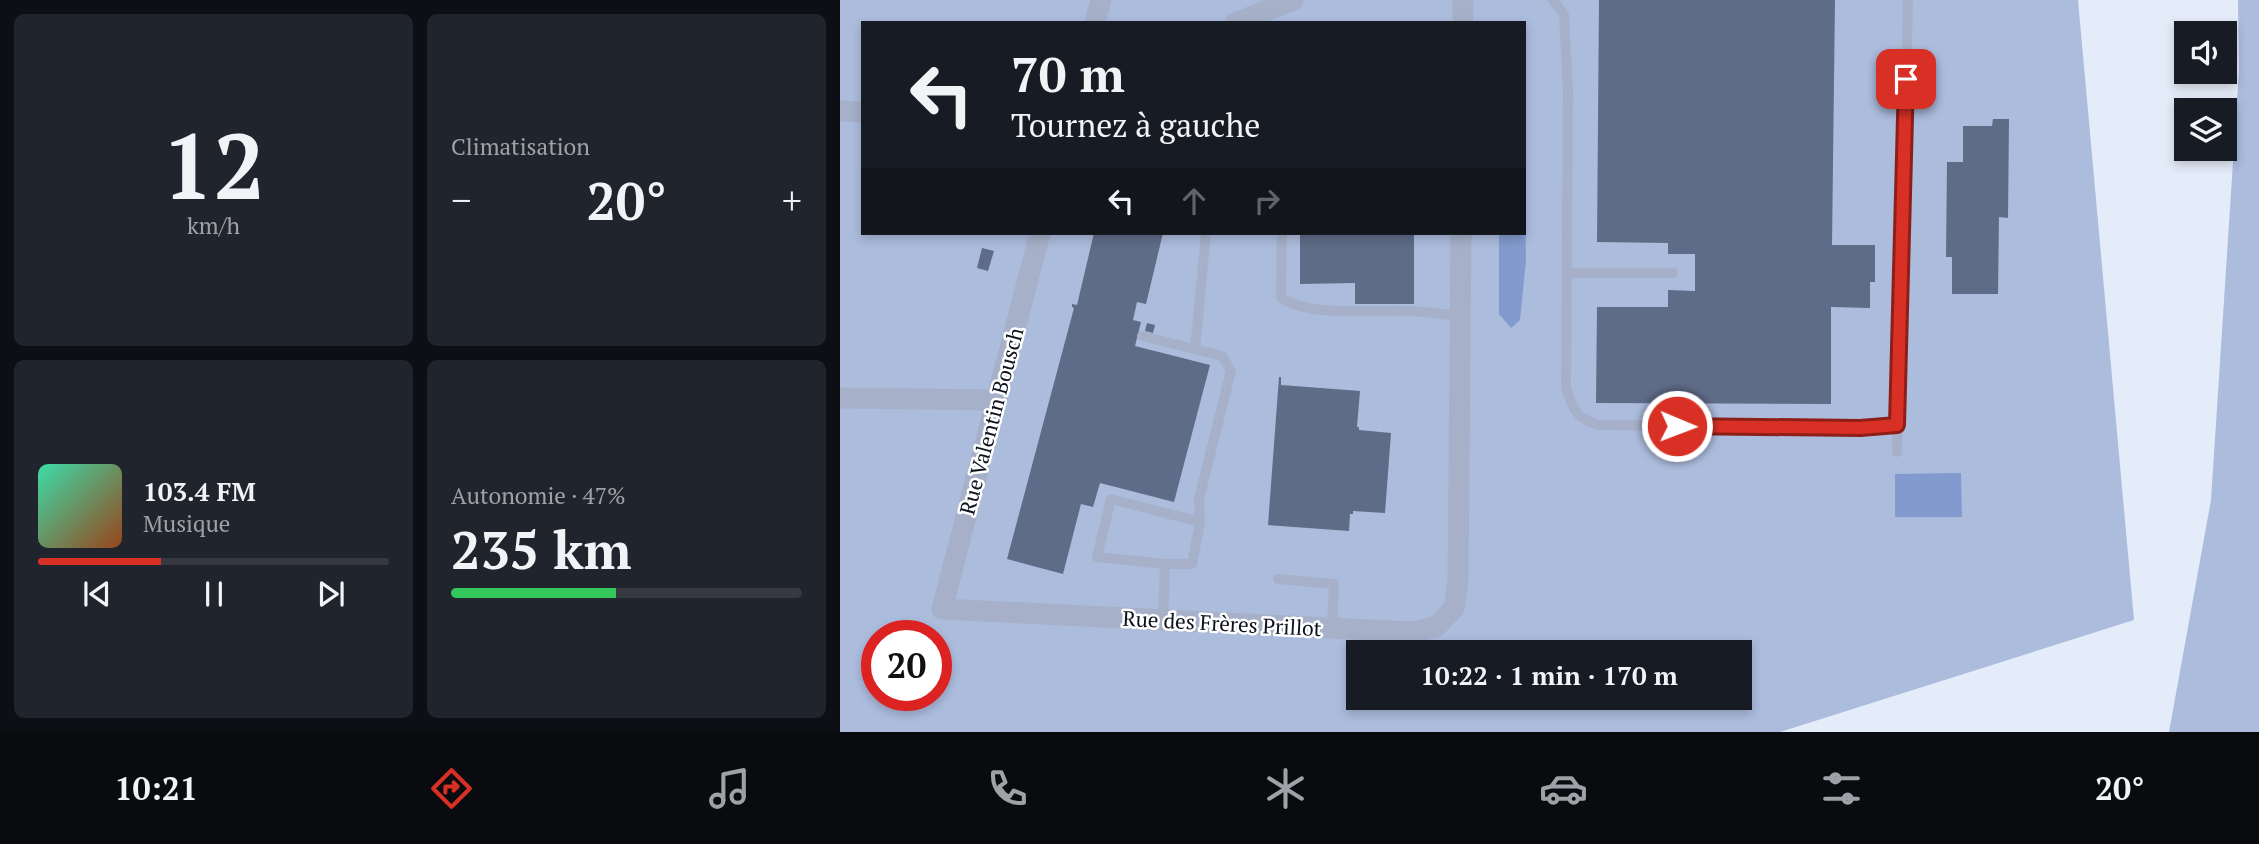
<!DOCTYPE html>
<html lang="fr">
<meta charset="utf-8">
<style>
:root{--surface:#171b24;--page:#20242c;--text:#f1f3f6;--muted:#9ea1a6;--line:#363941;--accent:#d93025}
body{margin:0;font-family:"PT Serif",serif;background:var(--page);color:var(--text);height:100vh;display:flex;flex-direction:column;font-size:26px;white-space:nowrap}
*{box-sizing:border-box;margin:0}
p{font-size:23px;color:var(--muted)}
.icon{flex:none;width:38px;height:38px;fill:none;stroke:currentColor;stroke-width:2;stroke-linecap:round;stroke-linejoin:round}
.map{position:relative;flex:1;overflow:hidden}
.drawer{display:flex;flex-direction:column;gap:14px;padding:14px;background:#0d0f14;width:840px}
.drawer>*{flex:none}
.top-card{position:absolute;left:21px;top:21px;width:665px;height:214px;border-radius:0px;box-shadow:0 4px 10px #0003;background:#171b24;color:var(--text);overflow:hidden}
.controls{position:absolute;left:1334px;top:21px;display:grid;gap:14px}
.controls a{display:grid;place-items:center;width:63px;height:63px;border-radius:0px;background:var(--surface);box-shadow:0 4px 10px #0003;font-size:35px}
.speed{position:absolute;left:21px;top:620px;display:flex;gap:14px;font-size:35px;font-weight:700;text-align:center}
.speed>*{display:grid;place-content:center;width:91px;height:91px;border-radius:50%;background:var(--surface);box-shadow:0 4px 10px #0003;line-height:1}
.speed .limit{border:10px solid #d22;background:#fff;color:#111}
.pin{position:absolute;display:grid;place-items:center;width:60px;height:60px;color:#fff;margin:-30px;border-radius:14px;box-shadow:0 4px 10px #0006}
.me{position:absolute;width:77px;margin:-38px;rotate:91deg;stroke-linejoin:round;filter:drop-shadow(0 0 5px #0008)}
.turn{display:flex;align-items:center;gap:24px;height:147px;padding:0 35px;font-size:32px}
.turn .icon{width:91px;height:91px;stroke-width:2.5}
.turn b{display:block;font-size:49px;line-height:60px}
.lanes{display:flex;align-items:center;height:66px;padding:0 35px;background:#0003;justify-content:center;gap:35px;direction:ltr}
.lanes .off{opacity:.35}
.big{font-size:52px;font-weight:700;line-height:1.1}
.drawer .card{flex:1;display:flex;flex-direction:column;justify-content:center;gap:10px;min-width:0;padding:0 24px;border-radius:10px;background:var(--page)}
.drawer .dial{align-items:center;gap:0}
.dial b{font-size:91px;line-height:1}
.song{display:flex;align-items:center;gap:21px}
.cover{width:84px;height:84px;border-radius:10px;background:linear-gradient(135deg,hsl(160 70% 55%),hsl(20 70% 35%))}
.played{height:7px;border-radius:4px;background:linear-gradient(90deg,var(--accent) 35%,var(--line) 35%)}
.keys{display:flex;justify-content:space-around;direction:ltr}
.heat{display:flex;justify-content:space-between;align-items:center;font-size:38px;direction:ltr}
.charge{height:10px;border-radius:5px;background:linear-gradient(90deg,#34c759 47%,var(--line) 0)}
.drawer .tiles{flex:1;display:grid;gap:14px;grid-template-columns:repeat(2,1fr)}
.trip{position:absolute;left:506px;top:640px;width:406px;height:70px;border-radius:0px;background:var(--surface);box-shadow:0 4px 10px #0003;font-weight:700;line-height:70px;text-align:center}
.menu{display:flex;height:112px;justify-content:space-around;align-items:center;background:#090b0e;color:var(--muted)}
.menu .icon{width:49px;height:49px}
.menu .active{color:var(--accent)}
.menu b{font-size:32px;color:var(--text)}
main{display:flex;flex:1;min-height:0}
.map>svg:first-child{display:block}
</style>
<main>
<section class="drawer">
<div class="tiles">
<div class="card dial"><b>12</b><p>km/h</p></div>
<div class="card"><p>Climatisation</p>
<div class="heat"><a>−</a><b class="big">20°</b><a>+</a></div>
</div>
<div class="card">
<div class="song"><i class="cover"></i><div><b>103.4 FM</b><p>Musique</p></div></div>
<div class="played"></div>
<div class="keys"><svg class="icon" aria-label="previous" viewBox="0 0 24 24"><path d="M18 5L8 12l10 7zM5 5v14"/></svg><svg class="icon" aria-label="pause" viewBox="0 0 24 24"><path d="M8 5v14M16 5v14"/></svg><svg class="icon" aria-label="next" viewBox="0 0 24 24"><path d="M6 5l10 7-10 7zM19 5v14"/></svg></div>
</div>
<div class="card"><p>Autonomie · 47%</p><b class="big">235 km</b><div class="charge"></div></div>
</div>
</section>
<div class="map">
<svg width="1419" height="732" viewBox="0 0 1419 732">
<rect width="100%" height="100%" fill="#e5ecf9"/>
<path fill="#acbcdd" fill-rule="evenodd" d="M0,0H1238L1294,620L940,732H0ZM23,23H684V233H23ZM37,635H96V695H37ZM518,653H900V698H518Z
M1398,0H1419V732H1329L1371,500L1399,70Z"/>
<path fill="#839ace" d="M684,136L686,260L680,320L671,328L659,314V233H684Z
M1121,473L1122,517H1055V474Z"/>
<path fill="#5f6c88" d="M759,0H995L992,245H1035V282H1030V308L991,307V404L756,403L757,307H828V290L855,291V254H828V243L757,242Z
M1153,119H1169L1168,218L1159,217L1158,294H1112V257H1106L1107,162H1123V126H1152Z
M254,233H323L306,304L297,302L293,320L301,322L295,346L370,365L334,502L260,483L253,507L241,504L223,574L167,559L234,308L232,307V304L237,305Z
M460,233H574V304H515V283L460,284Z
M142,248L154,251L148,271L137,268Z
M307,323L315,325L313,333L305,331Z
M439,377H441V385L520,391L517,427H519V430L551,433L545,513L513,511V514H510L509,531L428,525Z"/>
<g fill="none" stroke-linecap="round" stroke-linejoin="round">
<path stroke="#a6b1c9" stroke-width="10" d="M713,0L724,15L728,91L726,388C733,409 736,418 758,425L1019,428L1057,425
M442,233L441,297C470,320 545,307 582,312C597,313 604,315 620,315
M727,273H833
M302,336L382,356L391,371L359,499L360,522L352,564H325L323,620
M355,349L366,233
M1057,452L1068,0
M325,564L257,557L271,499L360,522
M438,579L494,584L492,628"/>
<path stroke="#a6b1c9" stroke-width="21" d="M255,23L261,0
M395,23L453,0
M623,23V0
M0,111L23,112
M200,233L102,609L571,632L596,627L614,608L618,580L621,233
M0,398L156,400"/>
</g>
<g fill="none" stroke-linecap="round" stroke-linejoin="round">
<g stroke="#8d1f18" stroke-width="18">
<path id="route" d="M837,426L1020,428L1057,425L1066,79"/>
</g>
<use href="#route" stroke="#d93025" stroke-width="12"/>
</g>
<g text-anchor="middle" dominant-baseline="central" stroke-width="5" stroke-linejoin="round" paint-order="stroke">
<g font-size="21" fill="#0d121d" stroke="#fff">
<text transform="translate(151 421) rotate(-75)">Rue Valentin Bousch</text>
<text transform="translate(382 623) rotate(3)">Rue des Frères Prillot</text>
</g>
</g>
</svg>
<div class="controls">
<a><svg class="icon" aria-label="sound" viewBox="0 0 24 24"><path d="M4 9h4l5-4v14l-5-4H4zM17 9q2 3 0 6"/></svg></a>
<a><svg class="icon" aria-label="layers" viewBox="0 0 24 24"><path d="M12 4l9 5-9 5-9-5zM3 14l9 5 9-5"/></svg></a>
</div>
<div class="speed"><div class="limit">20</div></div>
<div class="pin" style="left:1066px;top:79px;background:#d93025"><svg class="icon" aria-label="arrive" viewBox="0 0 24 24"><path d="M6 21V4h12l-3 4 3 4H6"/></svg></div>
<svg class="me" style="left:837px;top:426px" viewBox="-20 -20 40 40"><circle r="17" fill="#d93025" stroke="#fff" stroke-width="3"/><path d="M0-11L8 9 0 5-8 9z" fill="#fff"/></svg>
<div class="trip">10:22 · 1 min · 170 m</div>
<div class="top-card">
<div class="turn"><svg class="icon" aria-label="left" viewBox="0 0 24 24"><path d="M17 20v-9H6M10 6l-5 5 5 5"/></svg><div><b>70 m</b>Tournez à gauche</div></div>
<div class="lanes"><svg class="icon" aria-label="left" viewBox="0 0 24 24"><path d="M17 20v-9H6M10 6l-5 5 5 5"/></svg><svg class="icon off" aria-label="ahead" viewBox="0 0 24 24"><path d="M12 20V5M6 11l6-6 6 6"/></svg><svg class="icon off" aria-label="right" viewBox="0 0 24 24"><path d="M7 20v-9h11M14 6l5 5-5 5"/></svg></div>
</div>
</div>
</main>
<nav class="menu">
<b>10:21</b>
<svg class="icon active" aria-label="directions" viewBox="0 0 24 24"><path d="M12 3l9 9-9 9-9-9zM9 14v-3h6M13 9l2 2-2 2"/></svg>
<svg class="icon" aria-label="music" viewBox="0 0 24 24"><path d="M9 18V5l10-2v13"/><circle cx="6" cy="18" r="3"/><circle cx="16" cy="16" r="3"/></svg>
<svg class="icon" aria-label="phone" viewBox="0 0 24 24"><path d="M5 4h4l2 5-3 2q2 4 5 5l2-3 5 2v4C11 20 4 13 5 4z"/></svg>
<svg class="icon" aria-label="climate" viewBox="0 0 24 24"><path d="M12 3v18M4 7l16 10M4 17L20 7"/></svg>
<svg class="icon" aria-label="car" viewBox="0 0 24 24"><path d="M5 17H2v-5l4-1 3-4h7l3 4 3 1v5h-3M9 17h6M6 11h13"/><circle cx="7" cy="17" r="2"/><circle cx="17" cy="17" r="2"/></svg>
<svg class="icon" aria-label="filters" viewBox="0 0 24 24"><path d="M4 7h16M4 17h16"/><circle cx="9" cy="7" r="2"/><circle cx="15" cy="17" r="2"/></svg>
<b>20°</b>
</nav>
